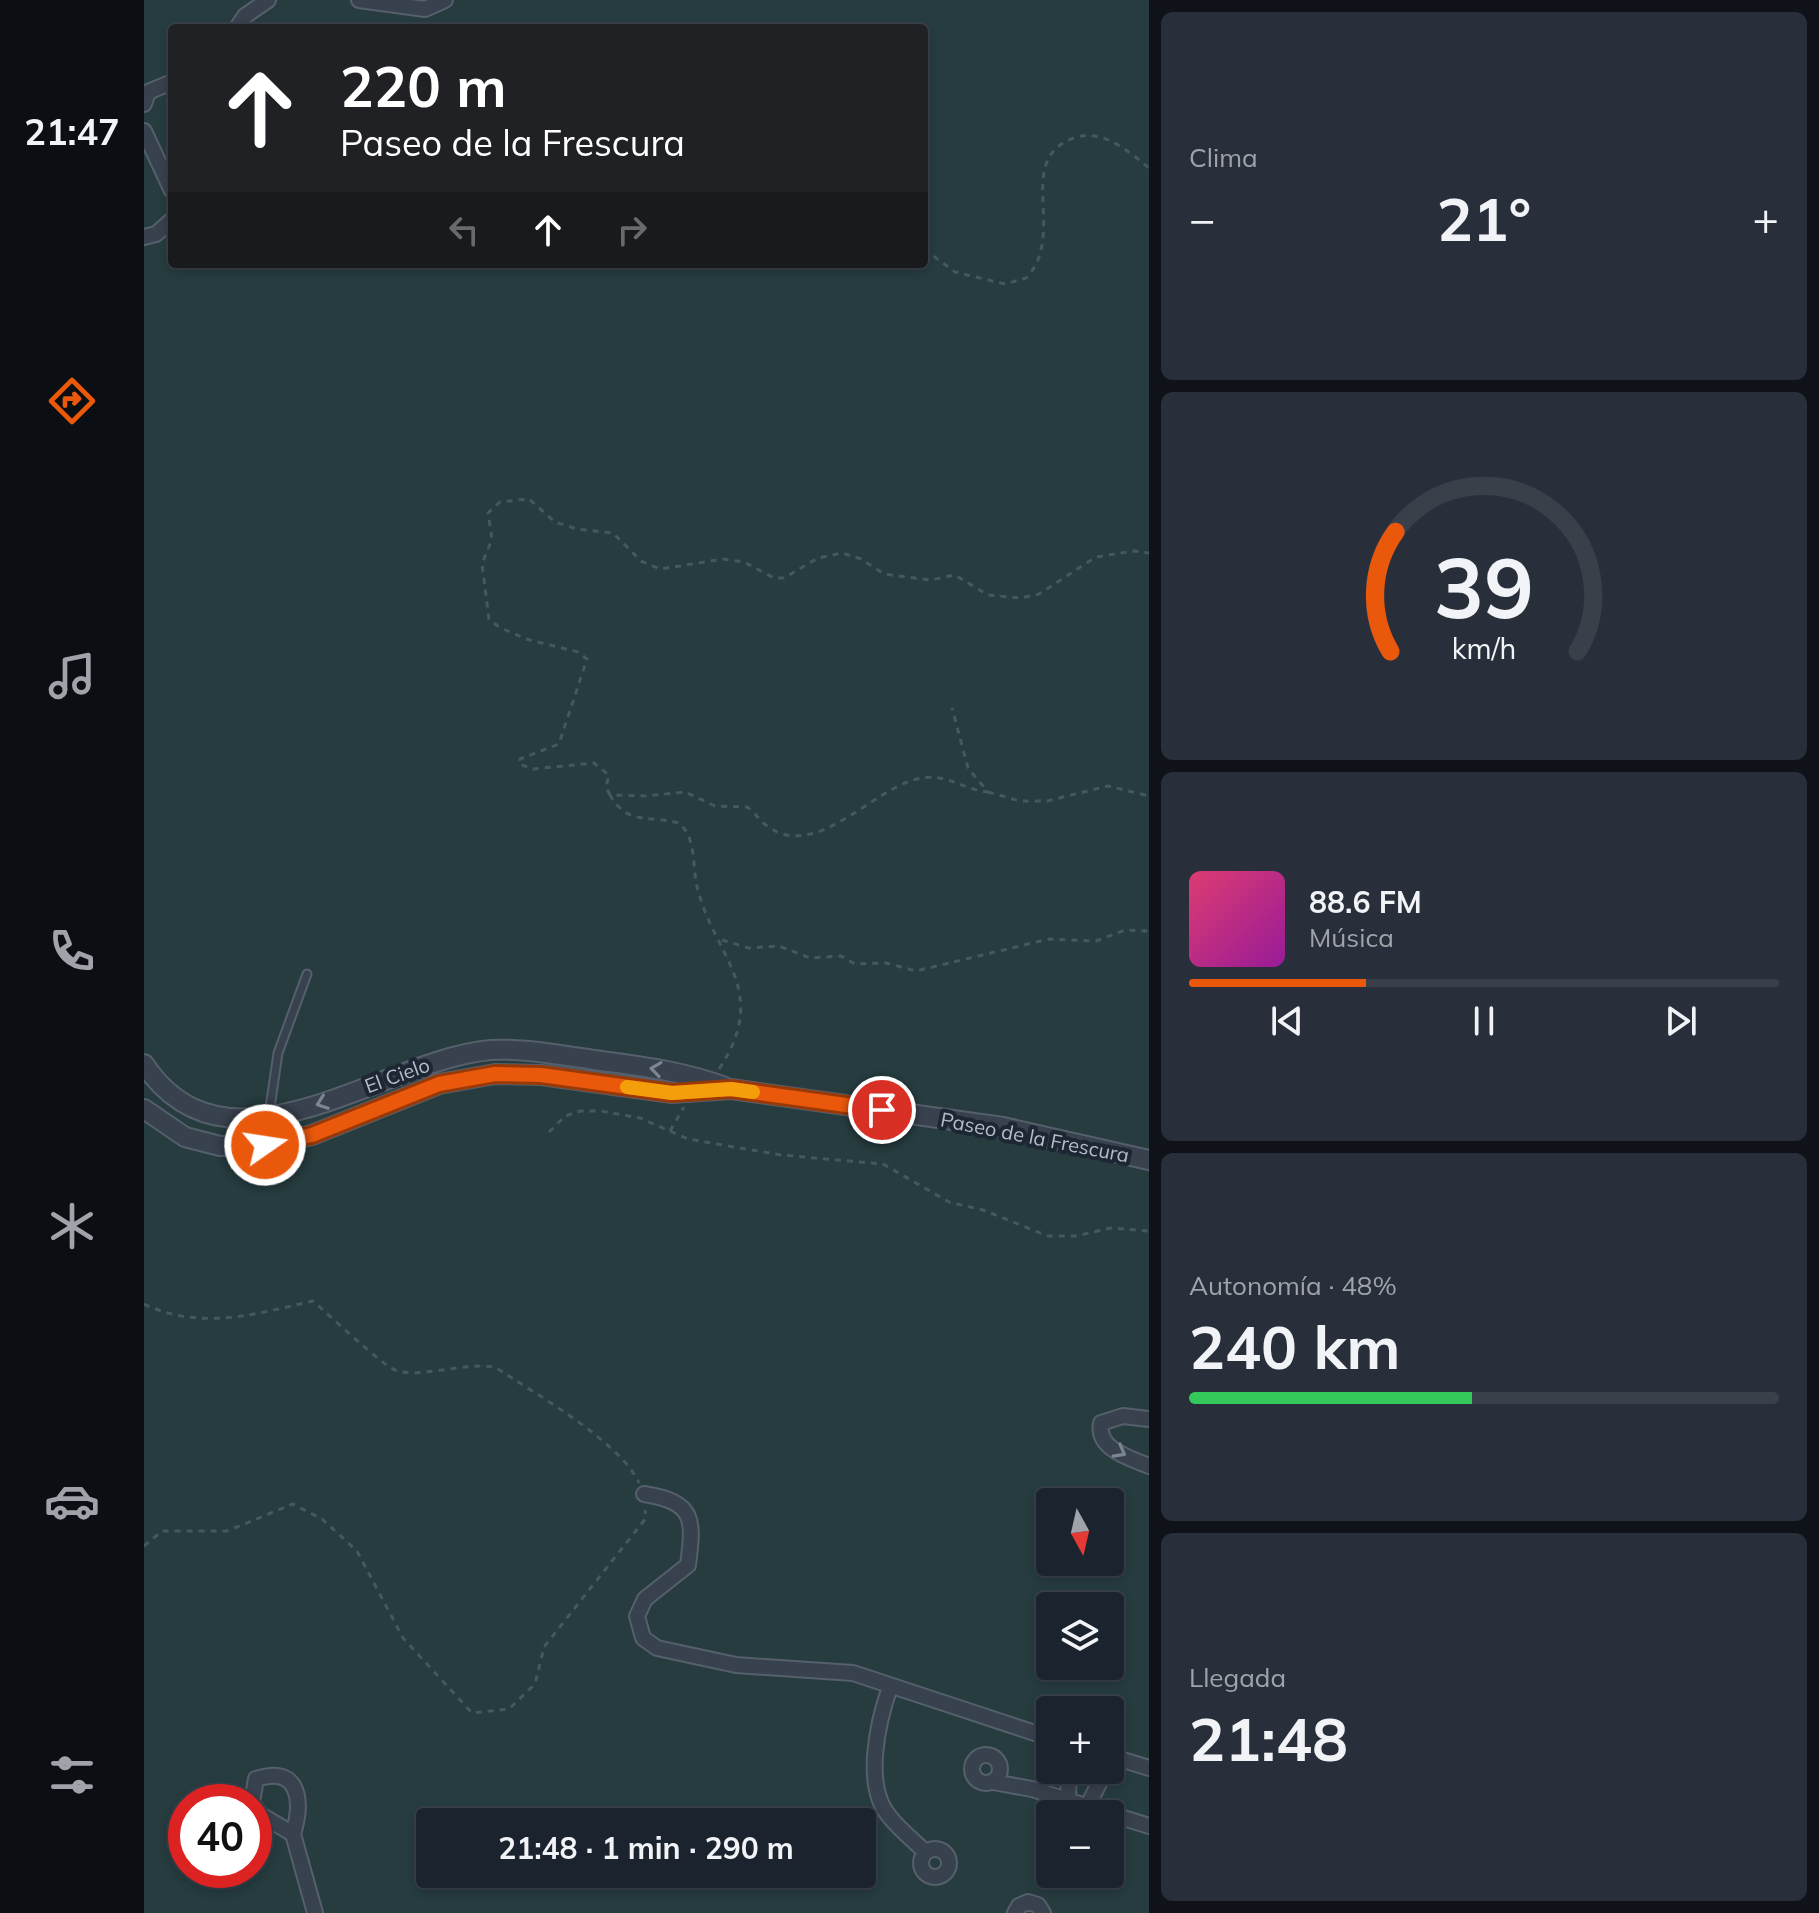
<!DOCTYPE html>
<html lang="es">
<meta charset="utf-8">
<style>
:root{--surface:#1b232e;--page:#282f3a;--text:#f1f3f6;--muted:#a0a4aa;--line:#39404a;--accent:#ea580c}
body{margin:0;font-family:Mulish,sans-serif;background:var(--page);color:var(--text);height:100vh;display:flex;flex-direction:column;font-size:30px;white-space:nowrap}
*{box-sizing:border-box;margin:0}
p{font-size:26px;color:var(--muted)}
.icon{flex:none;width:44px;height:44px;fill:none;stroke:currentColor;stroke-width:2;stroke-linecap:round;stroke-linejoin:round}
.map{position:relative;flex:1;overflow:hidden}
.sheet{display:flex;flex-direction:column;gap:12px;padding:12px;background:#0f1319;width:670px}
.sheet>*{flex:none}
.hud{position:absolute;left:24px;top:24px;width:760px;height:244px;border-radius:8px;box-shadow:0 4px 12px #0003,0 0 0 2px var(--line);background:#202124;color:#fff;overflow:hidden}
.needle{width:52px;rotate:172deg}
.tools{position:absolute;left:892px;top:1488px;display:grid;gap:16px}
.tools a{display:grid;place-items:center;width:88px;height:88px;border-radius:8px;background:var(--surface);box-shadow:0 4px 12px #0003,0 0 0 2px var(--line);font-size:40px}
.speed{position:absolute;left:24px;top:1784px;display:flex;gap:16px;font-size:40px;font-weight:700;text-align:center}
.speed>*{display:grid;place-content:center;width:104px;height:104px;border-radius:50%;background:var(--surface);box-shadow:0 4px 12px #0003,0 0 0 2px var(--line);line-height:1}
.speed .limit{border:12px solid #d22;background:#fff;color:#111}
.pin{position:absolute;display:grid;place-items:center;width:68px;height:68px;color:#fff;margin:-34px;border:4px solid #fff;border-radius:50%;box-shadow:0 2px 8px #0007}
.me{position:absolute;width:88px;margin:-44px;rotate:77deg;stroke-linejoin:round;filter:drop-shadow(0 0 6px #0008)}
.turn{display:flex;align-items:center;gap:28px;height:168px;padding:0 40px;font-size:36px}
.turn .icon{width:104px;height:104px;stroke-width:2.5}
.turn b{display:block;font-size:56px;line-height:68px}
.lanes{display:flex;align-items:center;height:76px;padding:0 40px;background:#0003;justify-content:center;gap:40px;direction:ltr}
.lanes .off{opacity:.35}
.big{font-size:60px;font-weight:700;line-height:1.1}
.sheet .tile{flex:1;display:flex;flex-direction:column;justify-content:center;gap:12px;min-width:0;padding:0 28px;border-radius:12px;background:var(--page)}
.sheet .dial{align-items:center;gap:0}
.dial svg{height:208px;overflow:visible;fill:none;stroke:var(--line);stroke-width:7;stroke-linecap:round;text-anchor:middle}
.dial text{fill:var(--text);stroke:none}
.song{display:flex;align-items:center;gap:24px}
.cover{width:96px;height:96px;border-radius:12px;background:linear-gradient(135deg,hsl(340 70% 55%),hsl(300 70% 35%))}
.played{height:8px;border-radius:4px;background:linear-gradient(90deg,var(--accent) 30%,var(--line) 30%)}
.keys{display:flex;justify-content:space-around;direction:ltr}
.heat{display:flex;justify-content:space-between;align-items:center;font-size:44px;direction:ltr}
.charge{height:12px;border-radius:6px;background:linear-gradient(90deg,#34c759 48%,var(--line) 0)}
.trip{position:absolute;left:272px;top:1808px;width:460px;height:80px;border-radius:8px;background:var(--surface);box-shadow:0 4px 12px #0003,0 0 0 2px var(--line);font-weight:700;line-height:80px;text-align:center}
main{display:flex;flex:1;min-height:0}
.menu{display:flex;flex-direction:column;width:144px;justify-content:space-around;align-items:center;background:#0b0e12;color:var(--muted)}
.menu .icon{width:56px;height:56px}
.menu .on{color:var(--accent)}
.menu b{font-size:36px;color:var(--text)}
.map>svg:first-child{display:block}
</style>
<main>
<nav class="menu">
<b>21:47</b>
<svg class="icon on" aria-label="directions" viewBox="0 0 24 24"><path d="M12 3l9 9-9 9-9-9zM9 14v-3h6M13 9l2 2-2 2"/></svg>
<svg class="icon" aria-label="music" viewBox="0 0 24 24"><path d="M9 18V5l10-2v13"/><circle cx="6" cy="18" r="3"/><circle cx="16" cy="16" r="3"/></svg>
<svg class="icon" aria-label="phone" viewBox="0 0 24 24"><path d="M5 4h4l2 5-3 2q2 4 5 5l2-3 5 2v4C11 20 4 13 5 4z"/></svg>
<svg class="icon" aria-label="climate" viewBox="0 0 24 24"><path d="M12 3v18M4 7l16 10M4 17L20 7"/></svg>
<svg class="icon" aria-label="car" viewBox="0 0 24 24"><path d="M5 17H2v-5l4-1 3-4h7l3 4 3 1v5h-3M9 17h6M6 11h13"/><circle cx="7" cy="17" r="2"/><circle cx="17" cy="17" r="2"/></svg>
<svg class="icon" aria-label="filters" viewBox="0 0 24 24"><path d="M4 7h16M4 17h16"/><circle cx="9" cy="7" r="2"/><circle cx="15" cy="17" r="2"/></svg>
</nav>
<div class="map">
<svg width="1005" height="1913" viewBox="0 0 1005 1913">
<rect width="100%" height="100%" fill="#242f3e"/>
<path fill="#263c3f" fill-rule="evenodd" d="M0,0H1005V1913H0ZM28,28H780V264H28ZM906,1502H966V1562H906ZM906,1606H966V1666H906ZM906,1710H966V1770H906ZM42,1802H110V1870H42ZM906,1814H966V1874H906ZM286,1822H718V1874H286Z"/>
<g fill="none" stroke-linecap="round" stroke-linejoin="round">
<g stroke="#565f6c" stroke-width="11">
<path id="service" d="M121,1142L134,1053L163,974"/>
</g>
<g stroke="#565f6c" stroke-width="18">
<path id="minor" d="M215,0L281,9L301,0
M93,28L101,16L124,0
M0,104L4,92L28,82
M0,131L28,191
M0,237L12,234L28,220
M1005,1419L979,1416L957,1423C952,1449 986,1458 1005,1466
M500,1494C551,1502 550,1519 544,1565L501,1599L493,1616L499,1638L513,1648L592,1665L709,1673L906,1738
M746,1687C734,1721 719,1785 745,1816C755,1829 769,1840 781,1852
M828 1769a14 14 0 1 1 28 0a14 14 0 1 1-28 0Z
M966,1756L1005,1768
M849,1782L888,1789L1005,1826
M924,1800L925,1770
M108,1802L112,1779C156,1764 159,1802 149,1834
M944,1805L962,1770
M110,1806L117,1815L149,1834
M149,1834L171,1913
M777 1863a14 14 0 1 1 28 0a14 14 0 1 1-28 0Z
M871,1913L875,1906L884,1902L894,1905L899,1913"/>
</g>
<g stroke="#565f6c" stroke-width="22">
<path id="tertiary" d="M0,1064C84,1190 238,1059 347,1050C379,1048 413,1055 444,1059C491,1066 536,1070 581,1087
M0,1109L41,1137L76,1146L121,1145L168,1135L295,1084L351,1074L397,1075L528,1093L587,1089L859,1127L1005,1160"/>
</g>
<path stroke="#44595c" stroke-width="3" stroke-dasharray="6 6" stroke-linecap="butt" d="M780,249L811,272L861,284L882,278C924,235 869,159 930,138C958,128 983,150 1005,168
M844,792L876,801H903L964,786L1005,796
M466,795L462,787L465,775L450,763L389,769L375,764L376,759L415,744L443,659L434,652L382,639L355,627L345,619L338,564L348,539L344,513L356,502L385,499L411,522L433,529L469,533L497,561L516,569L580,559L600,562L630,578H640L674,558L698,553L717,559L740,574L786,580L811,575L844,595L877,598L895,594L952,557L990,551L1005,553
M578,940L605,948L635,946L666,958L697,956L711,964L742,963L772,971L905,939L952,941L981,930L1005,931
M575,1069C629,988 567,955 552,882C549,863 551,836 535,823C507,815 483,826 466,795L502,796L541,792L571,806L603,807C612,813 617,823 626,828C673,859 729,789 773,779C803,772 816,789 844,792L824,768L808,708
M526,1131L540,1107
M405,1132L421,1116L437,1111H457L496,1118L544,1139L637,1155L739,1164L805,1202L839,1210L904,1236H932L967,1228L1005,1231
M0,1304C56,1331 112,1314 169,1301C184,1314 238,1365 251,1370C274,1379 321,1362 351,1367C391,1394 476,1441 495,1483
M0,1546L18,1531H83L149,1504L178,1519L213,1551L259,1638L328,1713L365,1709L391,1684L400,1647L502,1518L501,1510"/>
<use href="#service" stroke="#38414e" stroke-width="7"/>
<use href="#minor" stroke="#38414e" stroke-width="14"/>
<use href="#tertiary" stroke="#38414e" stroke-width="18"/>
</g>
<defs><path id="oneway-chevron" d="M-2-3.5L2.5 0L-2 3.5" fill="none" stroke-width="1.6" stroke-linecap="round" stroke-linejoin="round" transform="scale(2)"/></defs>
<g stroke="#7c8592">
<use href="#oneway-chevron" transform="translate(512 1069) rotate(-172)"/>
<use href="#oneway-chevron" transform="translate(178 1103) rotate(160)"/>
<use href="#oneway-chevron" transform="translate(976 1452) rotate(29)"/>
</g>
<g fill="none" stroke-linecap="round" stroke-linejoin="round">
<g stroke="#983908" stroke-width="20">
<path id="route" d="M121,1145L168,1135L295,1084L351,1074L397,1075L528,1093L587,1089L738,1110"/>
</g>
<use href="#route" stroke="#ea580c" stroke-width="14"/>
<path stroke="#f59e0b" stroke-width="14" d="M483,1087L528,1093L587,1089L609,1092"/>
</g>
<g text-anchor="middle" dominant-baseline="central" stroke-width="8" stroke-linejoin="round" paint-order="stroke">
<g font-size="20" fill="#b4bcc9" stroke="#1d2633">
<text transform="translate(253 1075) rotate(-20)">El Cielo</text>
<text transform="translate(891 1137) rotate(11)">Paseo de la Frescura</text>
</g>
</g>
</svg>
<div class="tools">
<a><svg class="needle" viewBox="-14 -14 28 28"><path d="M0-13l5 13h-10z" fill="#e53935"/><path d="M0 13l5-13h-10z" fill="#a0a4aa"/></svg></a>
<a><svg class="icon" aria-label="layers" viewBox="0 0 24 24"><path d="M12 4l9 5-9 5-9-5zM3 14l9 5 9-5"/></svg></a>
<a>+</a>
<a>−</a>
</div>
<div class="speed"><div class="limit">40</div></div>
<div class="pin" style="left:738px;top:1110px;background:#d93025"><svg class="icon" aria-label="arrive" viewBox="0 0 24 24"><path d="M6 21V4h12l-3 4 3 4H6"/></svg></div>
<svg class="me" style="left:121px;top:1145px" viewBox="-20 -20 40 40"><circle r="17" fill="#ea580c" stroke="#fff" stroke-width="3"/><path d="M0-11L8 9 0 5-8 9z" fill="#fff"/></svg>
<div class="trip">21:48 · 1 min · 290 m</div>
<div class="hud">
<div class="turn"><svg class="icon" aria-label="ahead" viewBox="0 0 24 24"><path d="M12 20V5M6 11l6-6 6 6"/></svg><div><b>220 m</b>Paseo de la Frescura</div></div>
<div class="lanes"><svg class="icon off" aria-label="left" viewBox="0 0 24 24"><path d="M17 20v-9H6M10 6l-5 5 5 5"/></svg><svg class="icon" aria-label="ahead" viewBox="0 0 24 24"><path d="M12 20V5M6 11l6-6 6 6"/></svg><svg class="icon off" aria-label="right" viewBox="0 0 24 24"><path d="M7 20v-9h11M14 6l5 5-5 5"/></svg></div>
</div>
</div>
<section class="sheet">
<div class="tile"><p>Clima</p>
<div class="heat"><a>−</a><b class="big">21°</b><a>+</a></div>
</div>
<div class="tile dial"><svg viewBox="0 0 100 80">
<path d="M14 69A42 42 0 1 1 86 69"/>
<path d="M14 69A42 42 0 0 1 16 23" stroke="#ea580c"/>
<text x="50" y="56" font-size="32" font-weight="700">39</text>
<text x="50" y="72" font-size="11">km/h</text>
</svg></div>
<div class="tile">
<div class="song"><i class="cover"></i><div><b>88.6 FM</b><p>Música</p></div></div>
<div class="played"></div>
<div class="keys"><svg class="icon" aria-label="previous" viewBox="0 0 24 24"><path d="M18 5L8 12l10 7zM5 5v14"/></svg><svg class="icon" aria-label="pause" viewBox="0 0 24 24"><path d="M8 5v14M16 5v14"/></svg><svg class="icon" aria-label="next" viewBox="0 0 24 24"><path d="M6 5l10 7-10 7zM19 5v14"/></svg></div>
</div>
<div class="tile"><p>Autonomía · 48%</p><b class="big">240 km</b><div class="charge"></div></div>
<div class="tile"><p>Llegada</p><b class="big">21:48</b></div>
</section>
</main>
